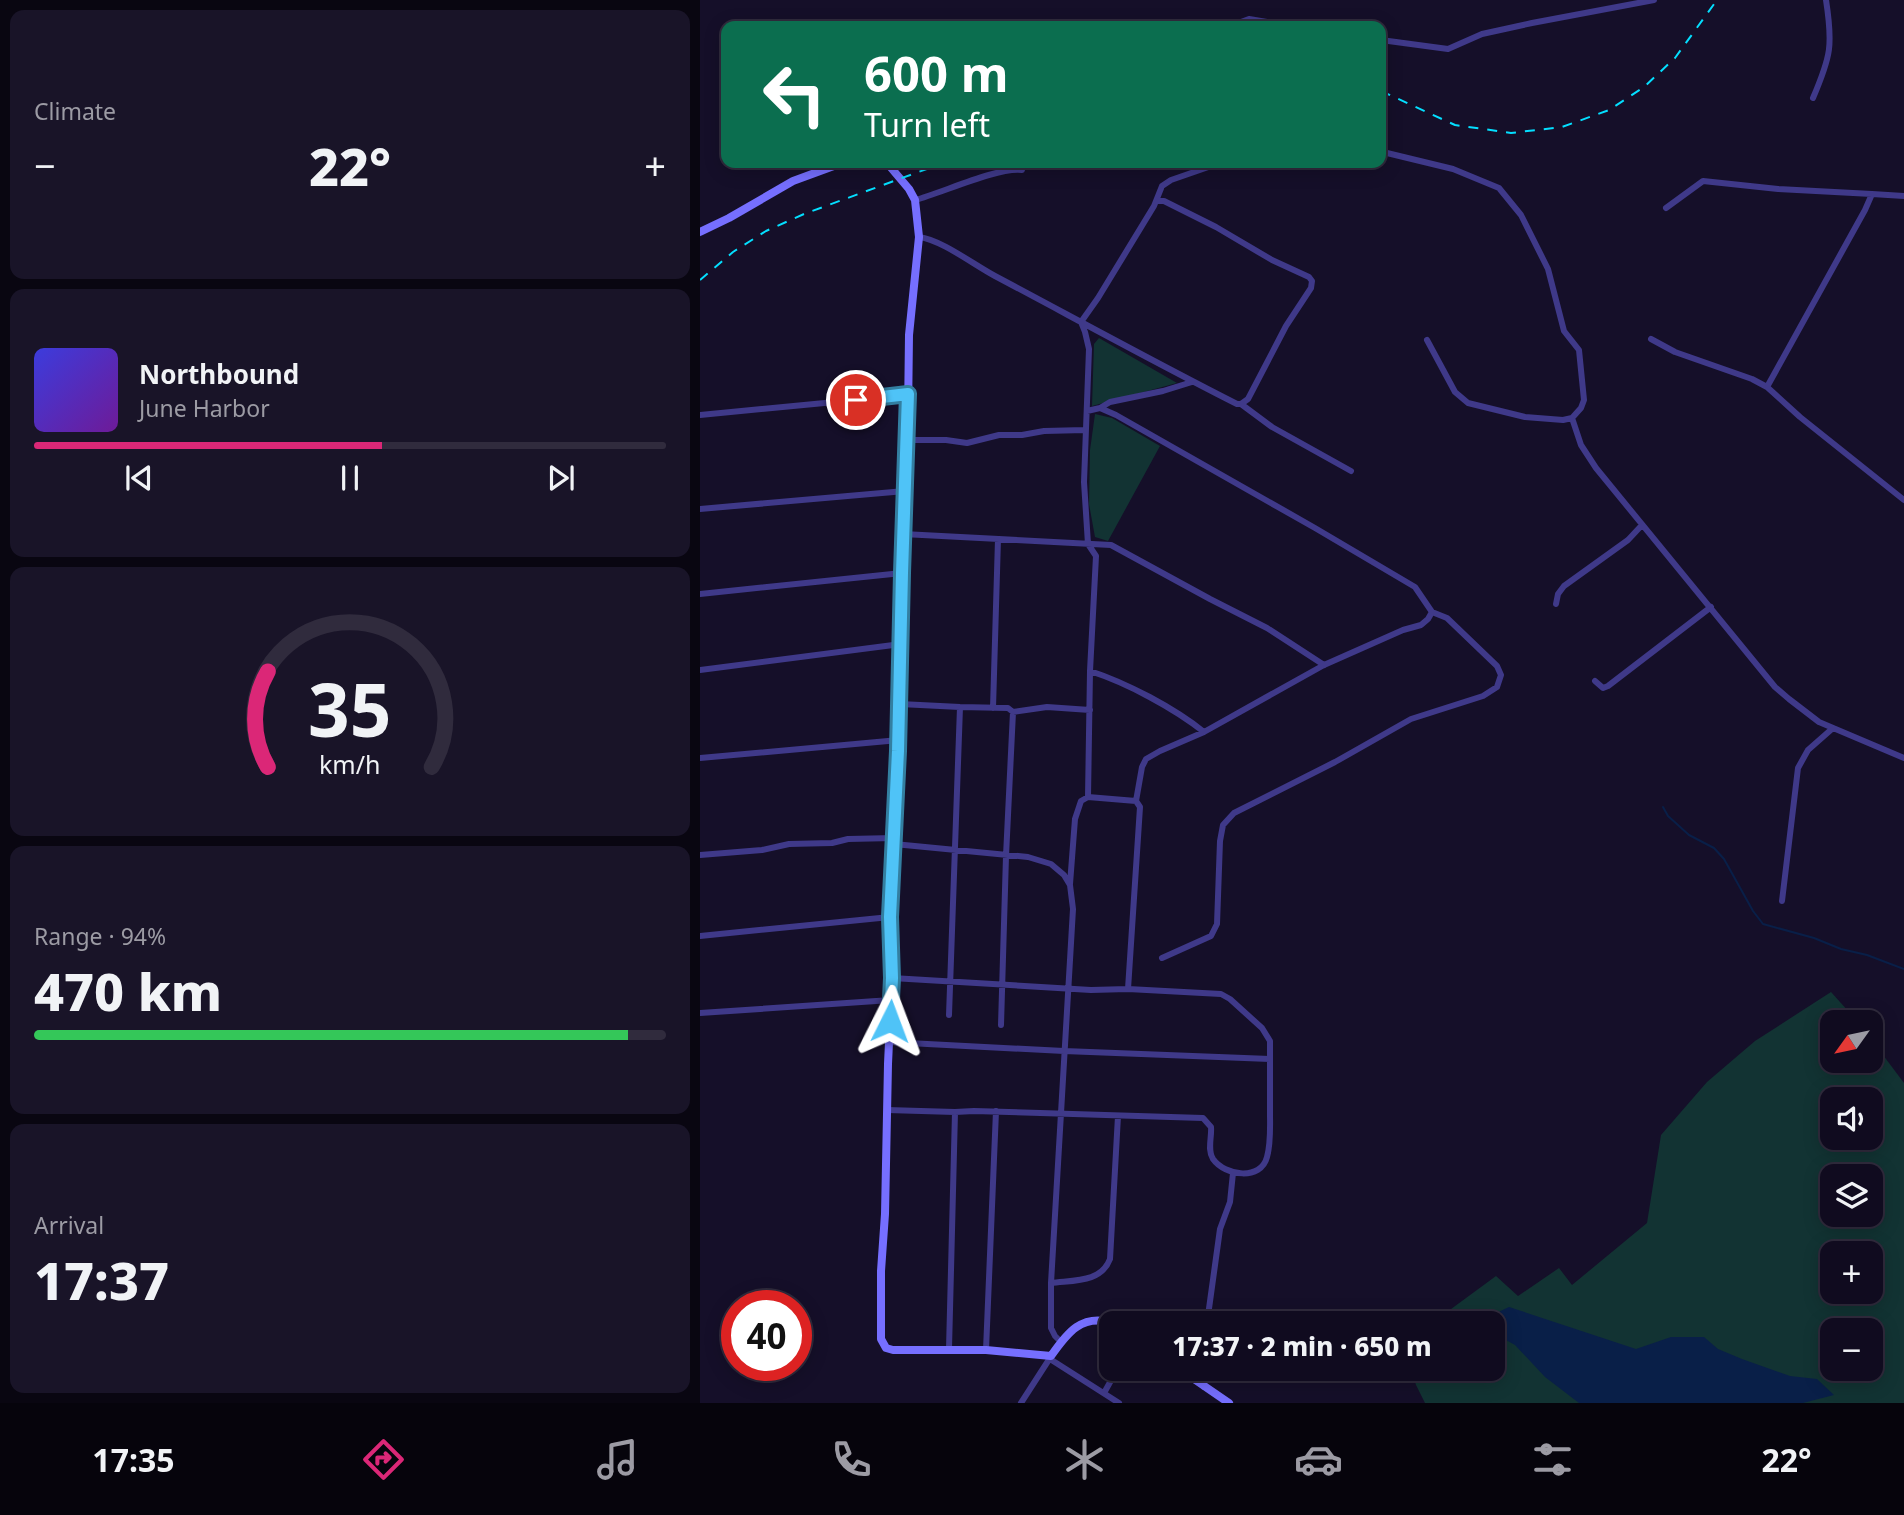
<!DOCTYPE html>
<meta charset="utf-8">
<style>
:root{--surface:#100b1f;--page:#191428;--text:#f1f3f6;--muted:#9c9ba4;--line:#302b3d;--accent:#db2777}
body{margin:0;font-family:"Noto Sans",sans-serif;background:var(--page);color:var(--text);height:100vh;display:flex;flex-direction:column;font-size:26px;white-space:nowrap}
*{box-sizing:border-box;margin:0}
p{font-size:23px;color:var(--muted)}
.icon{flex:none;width:38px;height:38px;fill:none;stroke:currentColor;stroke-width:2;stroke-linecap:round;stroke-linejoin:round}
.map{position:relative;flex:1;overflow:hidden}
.details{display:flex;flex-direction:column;gap:10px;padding:10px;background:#090611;width:700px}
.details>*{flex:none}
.top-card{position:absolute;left:21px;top:21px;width:665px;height:147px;border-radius:14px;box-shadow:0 4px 18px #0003,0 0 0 2px var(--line);background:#0b6e4f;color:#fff;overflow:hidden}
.needle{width:46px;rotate:237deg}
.controls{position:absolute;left:1120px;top:1010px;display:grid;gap:14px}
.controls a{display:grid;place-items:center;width:63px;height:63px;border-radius:14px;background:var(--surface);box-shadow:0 4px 18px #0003,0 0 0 2px var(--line);font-size:35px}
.speed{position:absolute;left:21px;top:1290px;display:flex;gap:14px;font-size:35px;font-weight:700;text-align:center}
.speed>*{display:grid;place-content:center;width:91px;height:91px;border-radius:50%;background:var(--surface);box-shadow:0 4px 18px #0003,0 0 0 2px var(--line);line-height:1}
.speed .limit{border:10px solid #d22;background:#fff;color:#111}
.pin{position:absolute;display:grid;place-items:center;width:60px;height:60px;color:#fff;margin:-30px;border:4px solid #fff;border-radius:50%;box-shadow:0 2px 7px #0007}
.me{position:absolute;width:77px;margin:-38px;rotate:3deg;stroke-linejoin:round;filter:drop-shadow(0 0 5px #0008)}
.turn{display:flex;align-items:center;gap:24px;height:147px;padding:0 28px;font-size:32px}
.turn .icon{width:91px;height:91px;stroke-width:2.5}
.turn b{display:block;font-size:49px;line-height:60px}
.big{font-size:52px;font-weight:800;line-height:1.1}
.details .widget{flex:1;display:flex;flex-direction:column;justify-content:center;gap:10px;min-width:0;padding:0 24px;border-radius:14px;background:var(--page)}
.details .dial{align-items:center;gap:0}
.dial svg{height:182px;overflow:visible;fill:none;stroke:var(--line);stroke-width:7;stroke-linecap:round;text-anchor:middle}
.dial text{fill:var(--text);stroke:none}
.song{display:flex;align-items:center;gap:21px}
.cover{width:84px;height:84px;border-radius:10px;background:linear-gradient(135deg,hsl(240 70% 55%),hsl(280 70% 35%))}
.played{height:7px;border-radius:4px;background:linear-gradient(90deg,var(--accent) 55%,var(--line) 55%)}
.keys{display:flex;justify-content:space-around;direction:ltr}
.heat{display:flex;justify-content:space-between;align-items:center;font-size:38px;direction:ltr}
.charge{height:10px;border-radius:5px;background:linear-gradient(90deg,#34c759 94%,var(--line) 0)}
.trip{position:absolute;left:399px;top:1311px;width:406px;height:70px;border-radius:14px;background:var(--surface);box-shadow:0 4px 18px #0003,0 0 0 2px var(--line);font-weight:800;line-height:70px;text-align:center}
.tabs{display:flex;height:112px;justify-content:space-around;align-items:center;background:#06040c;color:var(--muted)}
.tabs .icon{width:49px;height:49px}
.tabs .on{color:var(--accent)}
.tabs b{font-size:32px;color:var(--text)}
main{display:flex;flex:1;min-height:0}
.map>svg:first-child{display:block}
</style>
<main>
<section class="details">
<div class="widget"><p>Climate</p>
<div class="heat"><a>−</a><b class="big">22°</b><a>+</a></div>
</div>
<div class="widget">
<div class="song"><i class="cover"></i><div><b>Northbound</b><p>June Harbor</p></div></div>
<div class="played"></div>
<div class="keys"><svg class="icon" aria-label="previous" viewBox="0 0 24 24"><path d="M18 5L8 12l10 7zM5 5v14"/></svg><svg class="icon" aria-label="pause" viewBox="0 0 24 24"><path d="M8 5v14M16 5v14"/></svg><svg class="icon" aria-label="next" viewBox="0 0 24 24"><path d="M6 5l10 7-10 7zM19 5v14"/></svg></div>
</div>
<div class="widget dial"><svg viewBox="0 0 100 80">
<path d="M14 69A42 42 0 1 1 86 69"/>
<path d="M14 69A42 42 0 0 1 14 27" stroke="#db2777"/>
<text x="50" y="56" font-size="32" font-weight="700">35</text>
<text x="50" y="72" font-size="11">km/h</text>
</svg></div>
<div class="widget"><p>Range · 94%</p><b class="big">470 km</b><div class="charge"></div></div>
<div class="widget"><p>Arrival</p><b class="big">17:37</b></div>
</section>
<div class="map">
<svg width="1204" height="1403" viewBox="0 0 1204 1403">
<rect width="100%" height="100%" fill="#150f29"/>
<path fill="#123333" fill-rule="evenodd" d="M399,338L477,383L392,406L394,344Z
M395,414L412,418L460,446L408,541L395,537L389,504L390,450Z
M1131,992L1158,1022H1132V1060H1171V1039L1204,1083V1403H725L716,1385L711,1369L793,1368V1323H732L796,1276L818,1296L859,1268L872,1285L947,1223L961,1135L1007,1082L1055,1041ZM1132,1099H1171V1138H1132ZM1132,1176H1171V1214H1132ZM1132,1253H1171V1292H1132ZM1132,1330H1171V1368H1132Z"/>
<path fill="#091f48" d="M809,1307L936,1349L971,1337H1004L1018,1349L1042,1359L1090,1376L1117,1379L1134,1395L1103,1403H879L845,1377L815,1345L793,1333V1323H789L790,1316Z"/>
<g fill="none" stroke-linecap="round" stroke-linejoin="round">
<path stroke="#091f48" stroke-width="2" d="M963,807L968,816L989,835L1014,848L1024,859L1053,911L1063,924L1114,938L1141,949L1167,955L1204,969"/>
<path stroke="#3f3989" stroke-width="6" d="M530,26L549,19L592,26
M681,40L748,49L782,34L832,23L954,0
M1113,98C1131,56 1133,45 1126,0
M681,153H687L753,169L799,188L821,215L848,269L864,331L879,350L884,400L881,408L872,418L863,420L825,417L768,403L755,392L727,340
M215,200C242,193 297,167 322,170
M966,208L1003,181L1078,189L1172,194
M219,237C242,240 274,265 295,276C376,319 456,363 537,404H541L548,399L586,326L611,288L612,281L609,277L572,260L516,227L464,201H457
M951,339L975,352L1052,379L1067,387L1100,417L1204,500
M1067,387L1165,210L1172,194L1204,196
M541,404L572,427L651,471
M400,408L410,402L463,391L492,382
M387,411L400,408L416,415L615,528L715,587L732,612L728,619L721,625L703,630L624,665L504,732L460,751L446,759L442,767L436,801
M0,415L208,395
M872,418L881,445L896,468L1075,687L1089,699L1119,722L1204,758
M207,440H246L267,443L299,435H322L344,431L385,430
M0,509L205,491
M203,534L411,545L510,599L567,628L624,665
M0,594L202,573
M856,604L858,594L864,586L928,540L942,525
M0,670L201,644
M390,671C427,683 474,708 504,732
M895,681L903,688L908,686L1011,607
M200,704L260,707L308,708L313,712L306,856L301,1025
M293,708L298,539
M313,712L347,707L390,710
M0,758L199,740
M388,797L390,671L396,556L388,544L384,482L389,349L385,332L381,322L398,298L454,206L462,186L471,180L520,163
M194,844L328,857L351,864L364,875L370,885L373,909L351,1283V1328L355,1336L361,1342
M0,855L62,850L89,844L132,843L148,839L194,838
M370,884L375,819L381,801L388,797L436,801L440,807L428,989
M1082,901L1098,768L1108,750L1133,728
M0,936L190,917
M462,958L511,936L517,924L520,841L523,825L534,813L635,762L711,719L783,696L797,687L801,675L797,666L747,618L732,612
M0,1013L191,1000
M249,1015L260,707
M189,1042L364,1051L570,1059
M187,1110L255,1112L274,1111L503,1118L511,1127C512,1137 507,1150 513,1159C525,1176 561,1181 567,1157C571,1143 570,1127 570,1113C570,1089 570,1065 570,1041L562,1028L530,999L521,994L428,989L391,990L192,978
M351,1283C373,1280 401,1283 410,1259L418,1116
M507,1323L520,1229L530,1202L533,1173
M249,1349L255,1112
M286,1350L296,1111
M350,1359L419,1403
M504,1387L505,1368
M404,1393L418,1368
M321,1403L350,1358"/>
<path stroke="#766fff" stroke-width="8" d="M187,163L209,189L215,200L219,237L209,335L208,416L202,573L198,751L190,917L192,978L188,1064L185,1214L181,1271V1339L186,1348L193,1350H286L351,1356C367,1333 382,1313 413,1323
M0,232L29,218L93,181L142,163
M478,1368L529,1403"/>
<path stroke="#04dfff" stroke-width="2" stroke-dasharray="10 9" stroke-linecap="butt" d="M681,91L755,125L811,133L862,127L909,110L944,87L975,58L1017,0
M0,280L33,252L66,231L104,214L243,163"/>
</g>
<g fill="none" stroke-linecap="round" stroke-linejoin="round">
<g stroke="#337fa1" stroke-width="18">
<path id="route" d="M156,400L208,394L202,573L198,751L190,917L192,978L190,1021"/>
</g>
<use href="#route" stroke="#4fc3f7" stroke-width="12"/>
</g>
</svg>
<div class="controls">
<a><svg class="needle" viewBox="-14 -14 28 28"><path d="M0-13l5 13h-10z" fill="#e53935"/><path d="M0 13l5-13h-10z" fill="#9c9ba4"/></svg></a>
<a><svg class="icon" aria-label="sound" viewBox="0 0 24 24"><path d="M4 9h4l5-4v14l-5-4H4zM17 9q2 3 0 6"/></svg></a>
<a><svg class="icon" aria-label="layers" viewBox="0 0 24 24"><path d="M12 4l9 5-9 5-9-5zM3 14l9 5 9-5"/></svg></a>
<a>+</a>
<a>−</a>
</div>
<div class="speed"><div class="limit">40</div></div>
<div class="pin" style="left:156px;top:400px;background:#d93025"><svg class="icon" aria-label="arrive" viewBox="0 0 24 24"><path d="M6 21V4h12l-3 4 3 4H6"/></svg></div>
<svg class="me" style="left:190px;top:1021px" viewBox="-20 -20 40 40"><path d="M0-17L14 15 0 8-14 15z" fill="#4fc3f7" stroke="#fff" stroke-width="4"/></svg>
<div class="trip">17:37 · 2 min · 650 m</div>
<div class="top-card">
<div class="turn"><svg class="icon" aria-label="left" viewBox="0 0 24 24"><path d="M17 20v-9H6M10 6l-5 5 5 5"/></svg><div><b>600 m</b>Turn left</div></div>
</div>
</div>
</main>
<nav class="tabs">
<b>17:35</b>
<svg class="icon on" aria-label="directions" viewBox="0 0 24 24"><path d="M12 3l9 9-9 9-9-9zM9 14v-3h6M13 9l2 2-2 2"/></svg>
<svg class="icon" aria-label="music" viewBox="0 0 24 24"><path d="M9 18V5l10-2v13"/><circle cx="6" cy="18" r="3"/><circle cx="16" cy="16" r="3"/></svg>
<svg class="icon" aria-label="phone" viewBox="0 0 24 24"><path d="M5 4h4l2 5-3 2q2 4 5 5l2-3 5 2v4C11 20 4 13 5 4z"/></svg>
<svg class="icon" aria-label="climate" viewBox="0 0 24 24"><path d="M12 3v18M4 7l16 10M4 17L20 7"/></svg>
<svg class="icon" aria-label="car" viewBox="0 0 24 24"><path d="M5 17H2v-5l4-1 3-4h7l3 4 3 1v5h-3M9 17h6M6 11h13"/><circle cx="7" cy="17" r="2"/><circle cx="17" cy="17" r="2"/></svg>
<svg class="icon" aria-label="filters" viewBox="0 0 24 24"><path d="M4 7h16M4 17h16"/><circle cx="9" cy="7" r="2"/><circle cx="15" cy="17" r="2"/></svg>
<b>22°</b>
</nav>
